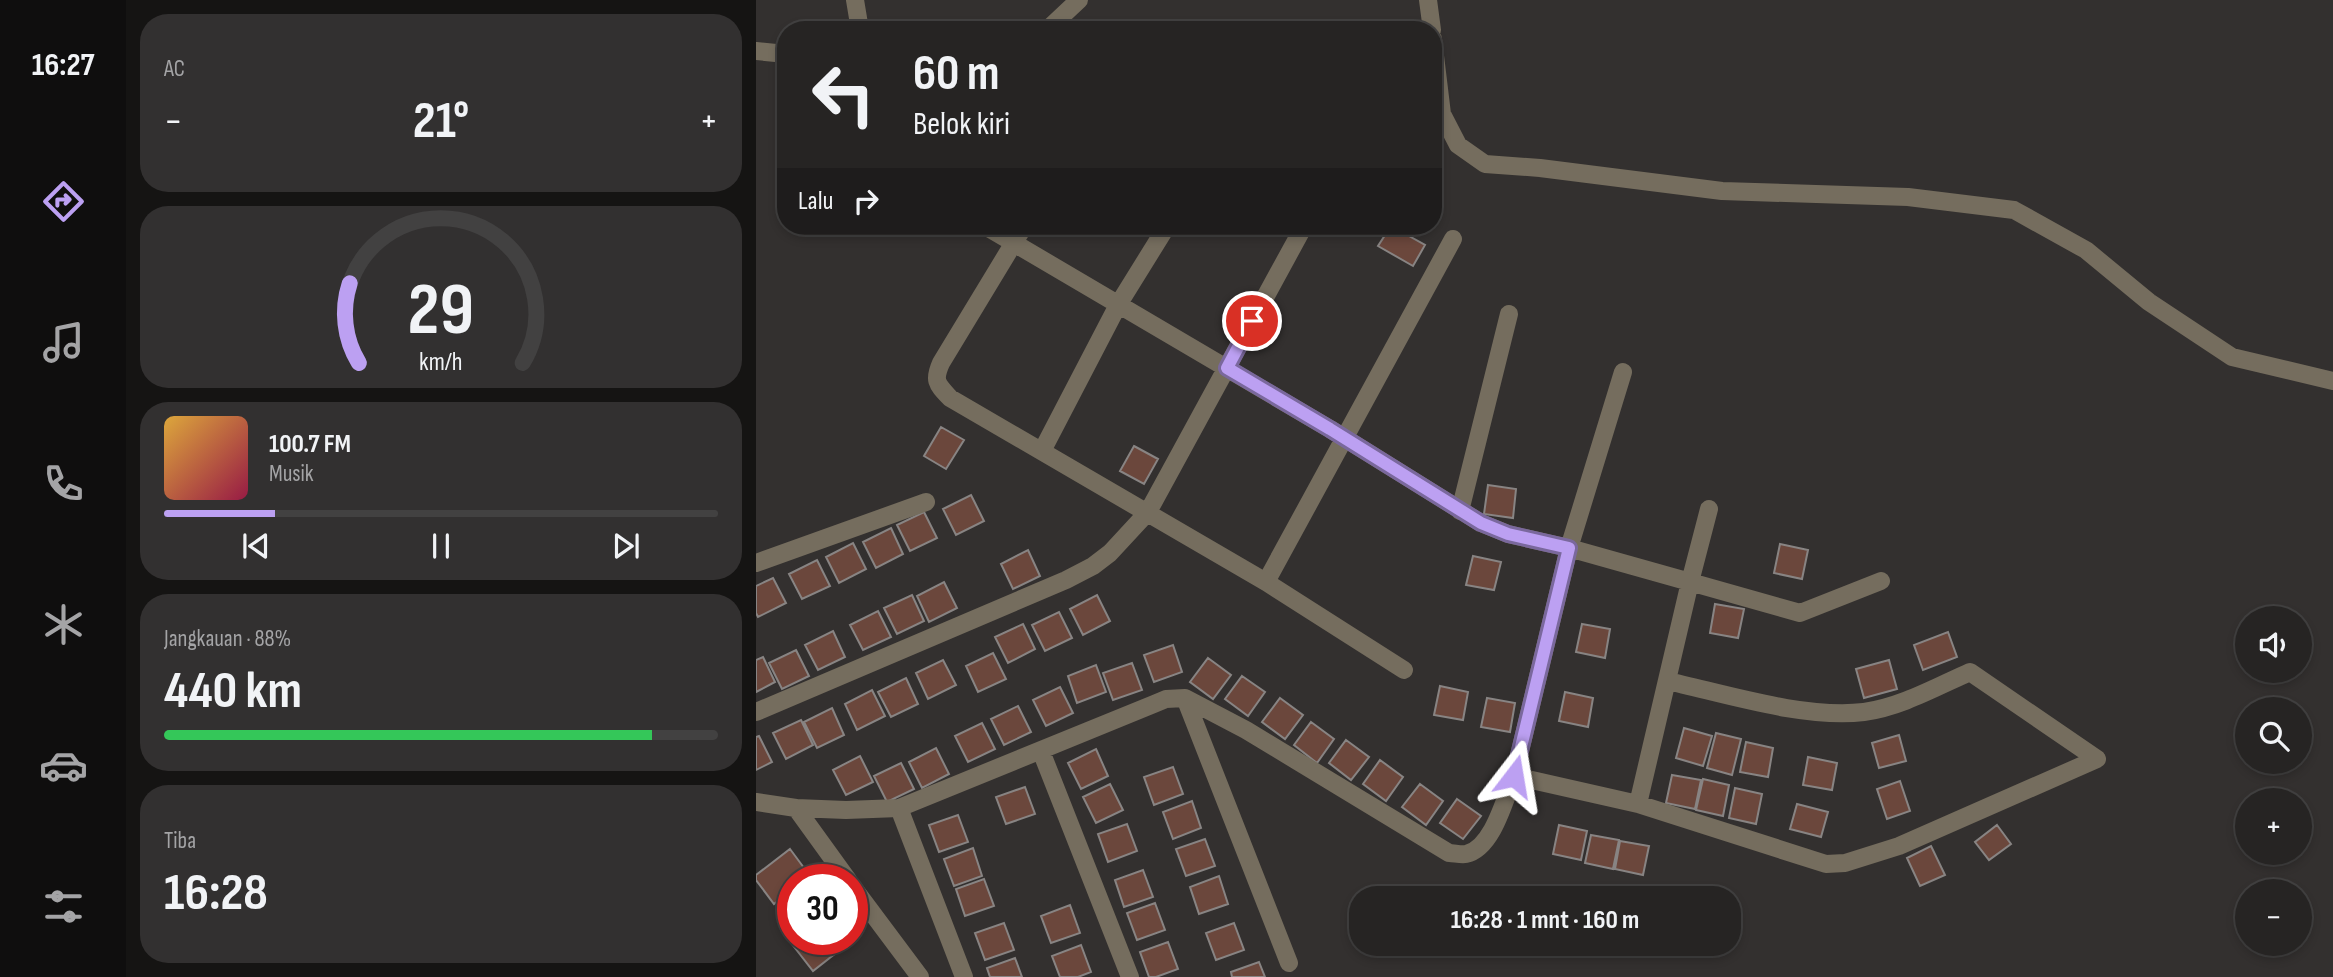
<!DOCTYPE html>
<html lang="id">
<meta charset="utf-8">
<style>
:root{--surface:#262423;--page:#323030;--text:#f1f3f6;--muted:#a4a4a6;--line:#424141;--accent:#bca0f2}
body{margin:0;font-family:"Sofia Sans Condensed",sans-serif;background:var(--page);color:var(--text);height:100vh;display:flex;flex-direction:column;font-size:26px;white-space:nowrap}
*{box-sizing:border-box;margin:0}
p{font-size:23px;color:var(--muted)}
.icon{flex:none;width:38px;height:38px;fill:none;stroke:currentColor;stroke-width:2;stroke-linecap:round;stroke-linejoin:round}
.map{position:relative;flex:1;overflow:hidden}
.drawer{display:flex;flex-direction:column;gap:14px;padding:14px;background:#151413;width:630px}
.drawer>*{flex:none}
.top-card{position:absolute;left:21px;top:21px;width:665px;height:214px;border-radius:28px;box-shadow:0 4px 10px #0003,0 0 0 2px var(--line);background:#262423;color:var(--text);overflow:hidden}
.fabs{position:absolute;left:1479px;top:606px;display:grid;gap:14px}
.fabs a{display:grid;place-items:center;width:77px;height:77px;border-radius:50%;background:var(--surface);box-shadow:0 4px 10px #0003,0 0 0 2px var(--line);font-size:35px}
.speed{position:absolute;left:21px;top:864px;display:flex;gap:14px;font-size:35px;font-weight:700;text-align:center}
.speed>*{display:grid;place-content:center;width:91px;height:91px;border-radius:50%;background:var(--surface);box-shadow:0 4px 10px #0003,0 0 0 2px var(--line);line-height:1}
.speed .limit{border:10px solid #d22;background:#fff;color:#111}
.pin{position:absolute;display:grid;place-items:center;width:60px;height:60px;color:#fff;margin:-30px;border:4px solid #fff;border-radius:50%;box-shadow:0 2px 7px #0007}
.me{position:absolute;width:77px;margin:-38px;rotate:14deg;stroke-linejoin:round;filter:drop-shadow(0 0 5px #0008)}
.turn{display:flex;align-items:center;gap:24px;height:147px;padding:0 21px;font-size:32px}
.turn .icon{width:91px;height:91px;stroke-width:2.5}
.turn b{display:block;font-size:49px;line-height:60px}
.then{display:flex;align-items:center;height:66px;padding:0 21px;background:#0003;gap:14px;font-size:26px}
.big{font-size:52px;font-weight:700;line-height:1.1}
.drawer .tile{flex:1;display:flex;flex-direction:column;justify-content:center;gap:10px;min-width:0;padding:0 24px;border-radius:28px;background:var(--page)}
.drawer .dial{align-items:center;gap:0}
.dial svg{height:182px;overflow:visible;fill:none;stroke:var(--line);stroke-width:7;stroke-linecap:round;text-anchor:middle}
.dial text{fill:var(--text);stroke:none}
.song{display:flex;align-items:center;gap:21px}
.cover{width:84px;height:84px;border-radius:10px;background:linear-gradient(135deg,hsl(40 70% 55%),hsl(340 70% 35%))}
.played{height:7px;border-radius:4px;background:linear-gradient(90deg,var(--accent) 20%,var(--line) 20%)}
.keys{display:flex;justify-content:space-around;direction:ltr}
.heat{display:flex;justify-content:space-between;align-items:center;font-size:38px;direction:ltr}
.charge{height:10px;border-radius:5px;background:linear-gradient(90deg,#34c759 88%,var(--line) 0)}
.trip{position:absolute;left:593px;top:886px;width:392px;height:70px;border-radius:28px;background:var(--surface);box-shadow:0 4px 10px #0003,0 0 0 2px var(--line);font-weight:700;line-height:70px;text-align:center}
main{display:flex;flex:1;min-height:0}
.tabs{display:flex;flex-direction:column;width:126px;justify-content:space-around;align-items:center;background:#0f0e0e;color:var(--muted)}
.tabs .icon{width:49px;height:49px}
.tabs .selected{color:var(--accent)}
.tabs b{font-size:32px;color:var(--text)}
.map>svg:first-child{display:block}
</style>
<main>
<nav class="tabs">
<b>16:27</b>
<svg class="icon selected" aria-label="directions" viewBox="0 0 24 24"><path d="M12 3l9 9-9 9-9-9zM9 14v-3h6M13 9l2 2-2 2"/></svg>
<svg class="icon" aria-label="music" viewBox="0 0 24 24"><path d="M9 18V5l10-2v13"/><circle cx="6" cy="18" r="3"/><circle cx="16" cy="16" r="3"/></svg>
<svg class="icon" aria-label="phone" viewBox="0 0 24 24"><path d="M5 4h4l2 5-3 2q2 4 5 5l2-3 5 2v4C11 20 4 13 5 4z"/></svg>
<svg class="icon" aria-label="climate" viewBox="0 0 24 24"><path d="M12 3v18M4 7l16 10M4 17L20 7"/></svg>
<svg class="icon" aria-label="car" viewBox="0 0 24 24"><path d="M5 17H2v-5l4-1 3-4h7l3 4 3 1v5h-3M9 17h6M6 11h13"/><circle cx="7" cy="17" r="2"/><circle cx="17" cy="17" r="2"/></svg>
<svg class="icon" aria-label="filters" viewBox="0 0 24 24"><path d="M4 7h16M4 17h16"/><circle cx="9" cy="7" r="2"/><circle cx="15" cy="17" r="2"/></svg>
</nav>
<section class="drawer">
<div class="tile"><p>AC</p>
<div class="heat"><a>−</a><b class="big">21°</b><a>+</a></div>
</div>
<div class="tile dial"><svg viewBox="0 0 100 80">
<path d="M14 69A42 42 0 1 1 86 69"/>
<path d="M14 69A42 42 0 0 1 10 34" stroke="#bca0f2"/>
<text x="50" y="56" font-size="32" font-weight="700">29</text>
<text x="50" y="72" font-size="11">km/h</text>
</svg></div>
<div class="tile">
<div class="song"><i class="cover"></i><div><b>100.7 FM</b><p>Musik</p></div></div>
<div class="played"></div>
<div class="keys"><svg class="icon" aria-label="previous" viewBox="0 0 24 24"><path d="M18 5L8 12l10 7zM5 5v14"/></svg><svg class="icon" aria-label="pause" viewBox="0 0 24 24"><path d="M8 5v14M16 5v14"/></svg><svg class="icon" aria-label="next" viewBox="0 0 24 24"><path d="M6 5l10 7-10 7zM19 5v14"/></svg></div>
</div>
<div class="tile"><p>Jangkauan · 88%</p><b class="big">440 km</b><div class="charge"></div></div>
<div class="tile"><p>Tiba</p><b class="big">16:28</b></div>
</section>
<div class="map">
<svg width="1577" height="977" viewBox="0 0 1577 977">
<rect width="100%" height="100%" fill="#33302f"/>
<path fill="#6b473c" stroke="#888483" stroke-width="2" d="M635,226L669,245L657,266L622,246Z
M185,427L208,440L190,469L168,456Z
M378,446L402,459L388,484L364,471Z
M732,485L760,489L757,518L728,514Z
M215,495L228,521L200,535L187,509Z
M168,512L181,538L154,551L141,525Z
M135,528L147,554L120,568L107,542Z
M97,543L110,569L83,583L70,557Z
M1024,544L1052,550L1046,579L1018,573Z
M272,550L284,576L257,589L245,564Z
M717,556L745,562L738,590L710,585Z
M61,560L74,586L46,599L33,574Z
M17,578L30,603L2,617L0,613V586Z
M188,582L201,608L173,622L161,596Z
M156,595L168,621L141,634L128,608Z
M341,595L354,621L327,635L314,609Z
M959,604L988,609L982,638L954,633Z
M122,611L135,637L107,650L94,625Z
M303,612L316,638L289,651L276,625Z
M267,624L279,649L252,663L239,637Z
M826,624L854,629L849,658L820,652Z
M77,631L89,657L62,670L49,645Z
M1192,632L1201,657L1167,670L1158,645Z
M417,645L426,672L398,682L388,655Z
M40,650L53,676L26,689L13,663Z
M237,653L250,679L222,692L210,666Z
M7,657L19,682L0,692V660Z
M452,658L475,675L457,699L434,682Z
M187,660L200,685L172,699L160,673Z
M1133,660L1141,689L1108,698L1100,669Z
M376,663L386,690L357,700L347,673Z
M340,665L350,692L321,703L312,676Z
M486,676L509,692L492,716L469,699Z
M150,678L162,704L135,717L122,692Z
M684,686L712,692L707,720L678,715Z
M304,687L317,713L290,726L277,700Z
M116,690L129,716L101,730L89,704Z
M809,692L837,698L832,727L803,721Z
M524,698L547,715L529,739L506,722Z
M731,698L759,703L754,732L725,727Z
M262,706L275,732L248,745L235,719Z
M76,708L88,735L61,748L48,722Z
M45,720L57,745L30,759L17,733Z
M555,722L578,739L561,763L538,745Z
M226,723L239,749L212,762L199,736Z
M928,728L956,736L947,766L920,758Z
M960,733L985,739L976,775L951,768Z
M1143,735L1150,761L1123,768L1116,743Z
M3,736L16,762L0,770V737Z
M590,740L613,757L595,780L573,763Z
M990,742L1017,748L1012,777L984,772Z
M180,748L193,774L166,788L153,762Z
M340,749L352,776L325,789L312,763Z
M104,756L117,782L90,795L77,770Z
M1052,757L1081,763L1076,790L1047,785Z
M624,760L647,777L630,801L607,784Z
M145,763L158,789L131,802L118,776Z
M417,767L427,794L398,805L388,777Z
M916,775L945,780L939,809L910,803Z
M947,779L973,785L967,816L940,810Z
M1144,781L1154,811L1131,819L1121,789Z
M354,784L367,810L340,823L327,797Z
M664,784L687,801L670,825L646,807Z
M269,787L279,814L250,824L240,797Z
M979,788L1006,794L1000,824L973,818Z
M701,799L725,816L707,839L684,823Z
M436,801L445,828L417,839L407,812Z
M1041,804L1072,812L1065,837L1034,829Z
M202,815L212,842L183,852L173,825Z
M371,824L381,851L352,862L342,834Z
M803,825L831,831L825,860L797,854Z
M1241,825L1255,844L1233,860L1219,842Z
M835,835L863,840L857,869L829,863Z
M449,839L459,866L430,876L420,849Z
M864,841L893,846L887,875L859,869Z
M1175,846L1189,875L1164,886L1151,858Z
M217,848L226,876L198,886L188,859Z
M34,849L54,876L49,880H37V889L18,904L0,880V875Z
M387,870L397,897L368,907L359,880Z
M463,876L472,904L443,914L434,887Z
M228,879L238,906L209,916L200,889Z
M37,895V928L21,907Z
M399,903L409,930L381,940L371,913Z
M314,905L324,933L295,943L285,916Z
M248,923L258,950L229,960L219,933Z
M478,923L488,950L460,960L450,933Z
M96,934L99,938L57,971L32,939L37,935V940H96Z
M412,942L422,969L400,977H393L384,952Z
M325,945L335,972L322,977H304L296,956Z
M259,958L266,977H234L231,968Z
M503,962L509,977H476L475,972Z"/>
<g fill="none" stroke-linecap="round" stroke-linejoin="round">
<path stroke="#756d5e" stroke-width="18" d="M99,0L104,30
M672,0L676,30
M291,30L323,0
M677,39L686,114L702,145L729,164L784,168L966,191L1152,197L1258,210L1330,250L1393,302L1476,357L1577,381
M0,51L30,54
M229,226L574,429L725,523L752,534L813,548L934,582L882,804L1070,864L1089,863L1143,846L1341,759
M268,226L185,363C177,381 181,384 194,398L510,582L648,670
M867,372L813,548L758,776L882,804
M286,451L362,305L411,226
M953,509L934,582L1044,613L1125,581
M704,511L753,314
M0,563L170,502
M510,582L697,239
M911,681C970,694 1048,719 1108,712C1145,707 1180,687 1214,672L1341,759
M429,698L533,963
M0,712L310,580L337,566L354,553L392,512L548,226
M285,751L374,977
M0,802L40,808L90,810L143,808L398,704L410,699L429,698L490,730L693,853C698,853 705,855 710,854C737,848 749,798 758,776
M40,808L92,880
M143,808L208,977
M96,886L164,977"/>
</g>
<g fill="none" stroke-linecap="round" stroke-linejoin="round">
<g stroke="#7a689d" stroke-width="18">
<path id="route" d="M496,321L471,368L574,429L725,523L752,534L813,548L758,776"/>
</g>
<use href="#route" stroke="#bca0f2" stroke-width="12"/>
</g>
</svg>
<div class="fabs">
<a><svg class="icon" aria-label="sound" viewBox="0 0 24 24"><path d="M4 9h4l5-4v14l-5-4H4zM17 9q2 3 0 6"/></svg></a>
<a><svg class="icon" aria-label="search" viewBox="0 0 24 24"><circle cx="10" cy="10" r="6"/><path d="M15 15l6 6"/></svg></a>
<a>+</a>
<a>−</a>
</div>
<div class="speed"><div class="limit">30</div></div>
<div class="pin" style="left:496px;top:321px;background:#d93025"><svg class="icon" aria-label="arrive" viewBox="0 0 24 24"><path d="M6 21V4h12l-3 4 3 4H6"/></svg></div>
<svg class="me" style="left:758px;top:776px" viewBox="-20 -20 40 40"><path d="M0-17L14 15 0 8-14 15z" fill="#bca0f2" stroke="#fff" stroke-width="4"/></svg>
<div class="trip">16:28 · 1 mnt · 160 m</div>
<div class="top-card">
<div class="turn"><svg class="icon" aria-label="left" viewBox="0 0 24 24"><path d="M17 20v-9H6M10 6l-5 5 5 5"/></svg><div><b>60 m</b>Belok kiri</div></div>
<div class="then">Lalu<svg class="icon" aria-label="right" viewBox="0 0 24 24"><path d="M7 20v-9h11M14 6l5 5-5 5"/></svg></div>
</div>
</div>
</main>
